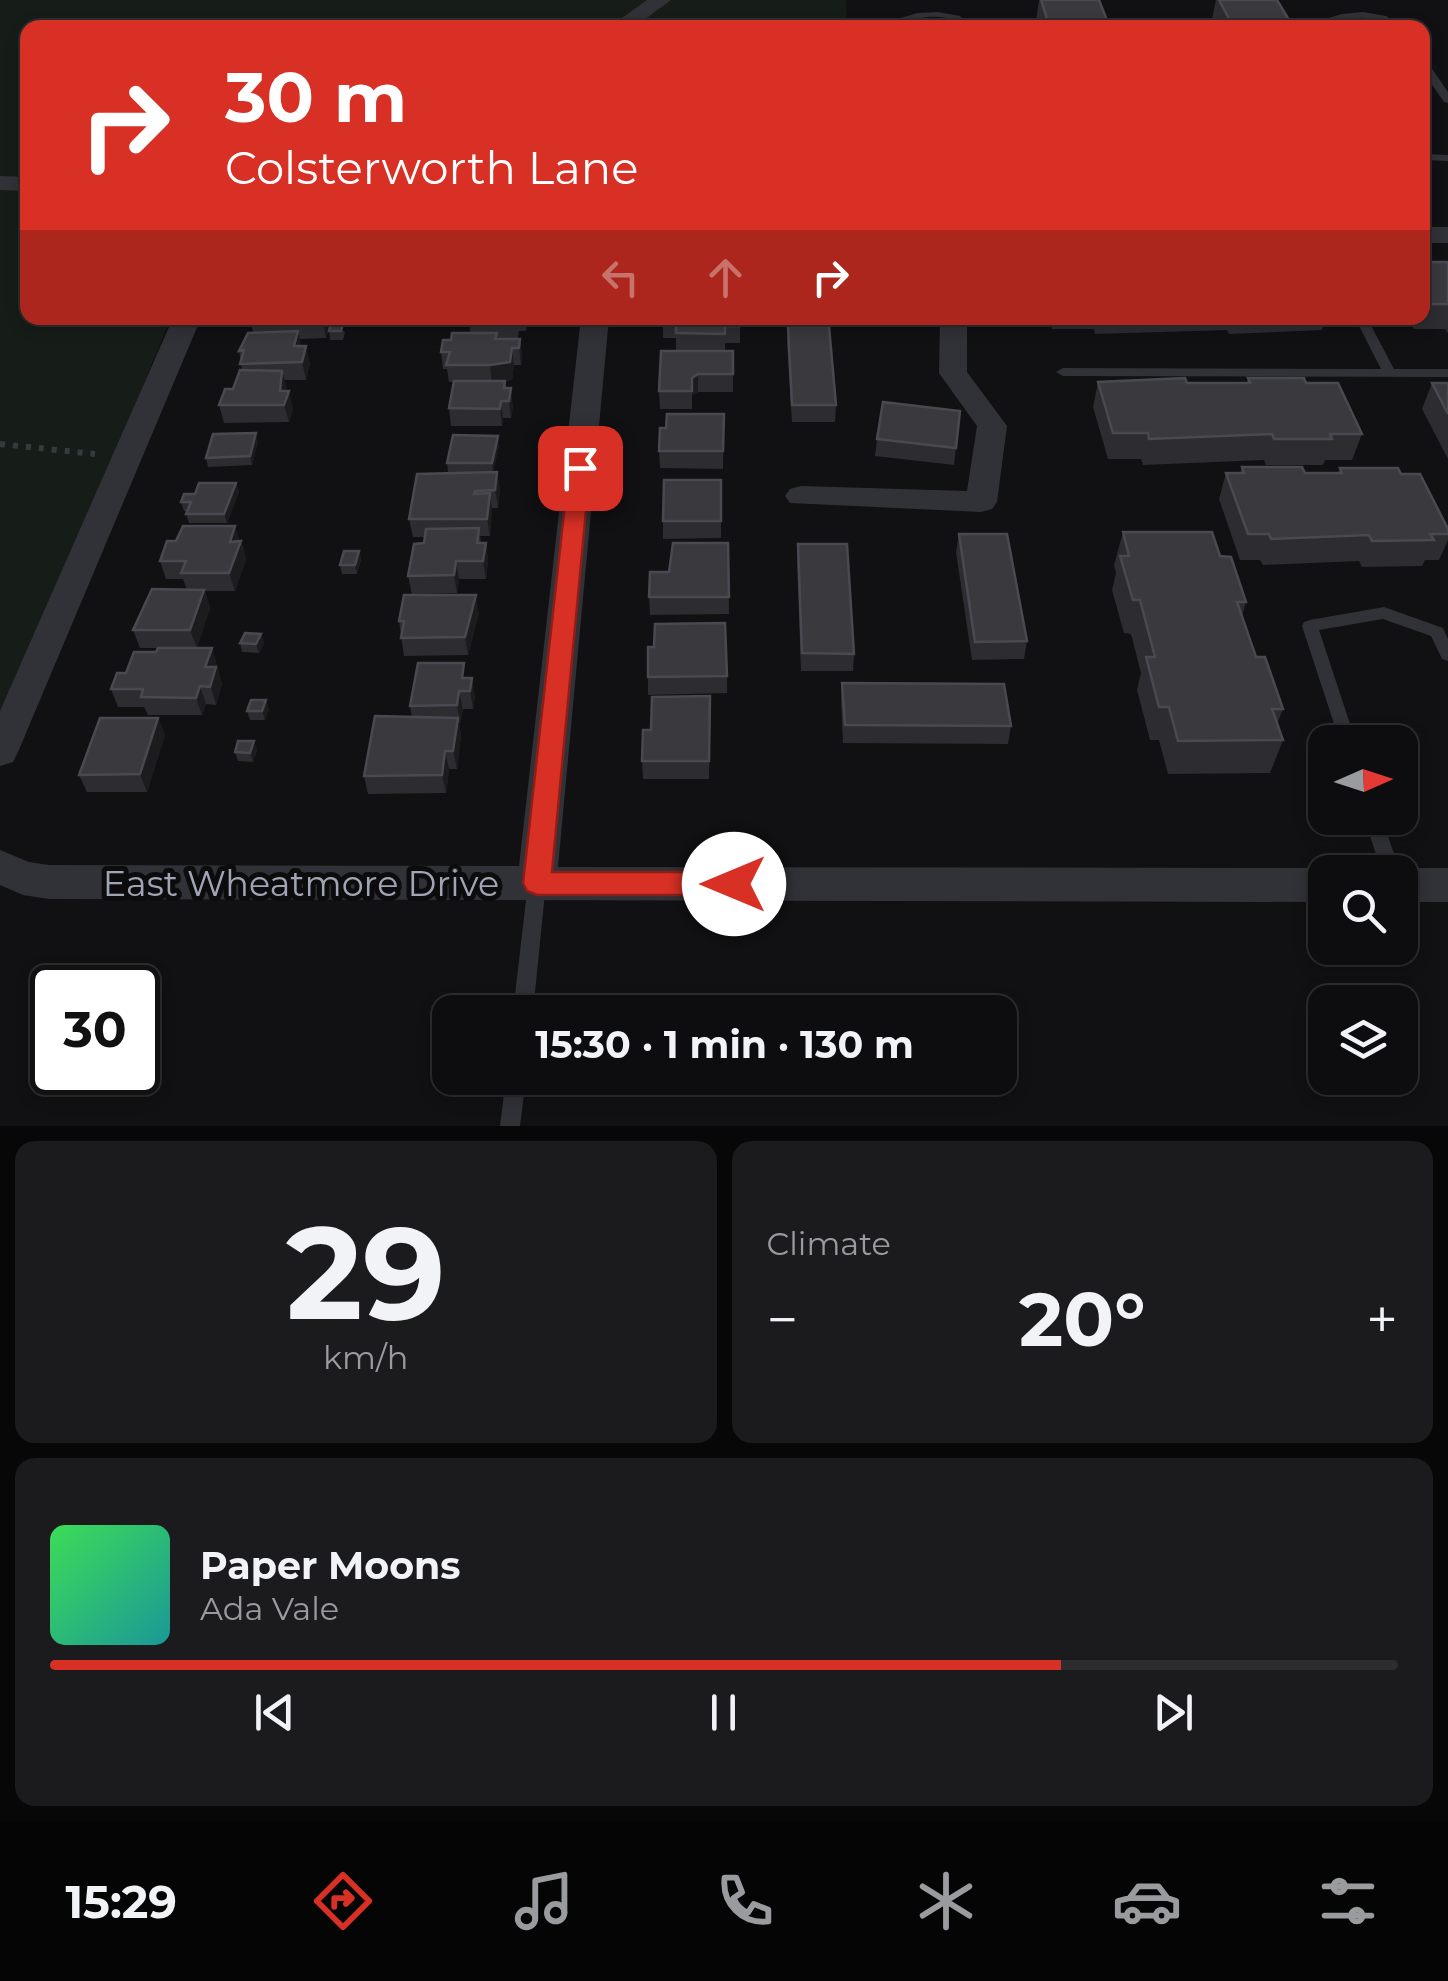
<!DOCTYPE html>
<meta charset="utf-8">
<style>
:root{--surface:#0d0c0e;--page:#1b1a1c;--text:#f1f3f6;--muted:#9a9b9e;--line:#2d2c2e;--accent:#d93025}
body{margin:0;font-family:Montserrat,sans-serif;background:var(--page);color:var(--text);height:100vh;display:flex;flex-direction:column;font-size:38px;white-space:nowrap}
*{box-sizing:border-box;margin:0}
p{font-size:32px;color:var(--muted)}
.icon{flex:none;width:55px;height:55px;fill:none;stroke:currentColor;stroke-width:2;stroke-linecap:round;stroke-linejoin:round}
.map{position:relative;height:1126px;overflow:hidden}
.panel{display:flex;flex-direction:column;gap:15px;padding:15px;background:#070708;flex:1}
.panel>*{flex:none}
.top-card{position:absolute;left:20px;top:20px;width:1410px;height:305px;border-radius:20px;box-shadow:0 5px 15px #0003,0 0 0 2px var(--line);background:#d93025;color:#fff;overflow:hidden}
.needle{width:65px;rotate:87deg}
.fabs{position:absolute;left:1308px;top:725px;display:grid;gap:20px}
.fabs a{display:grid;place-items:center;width:110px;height:110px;border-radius:20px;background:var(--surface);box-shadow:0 5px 15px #0003,0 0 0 2px var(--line);font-size:50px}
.speed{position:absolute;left:30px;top:965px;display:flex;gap:20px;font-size:50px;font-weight:700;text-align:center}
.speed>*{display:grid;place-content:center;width:130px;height:130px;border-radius:50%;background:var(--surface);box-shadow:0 5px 15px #0003,0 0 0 2px var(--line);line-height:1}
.speed .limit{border:5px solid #111;border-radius:15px;background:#fff;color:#111}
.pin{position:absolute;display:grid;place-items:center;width:85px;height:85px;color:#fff;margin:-42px;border-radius:20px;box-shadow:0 5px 15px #0006}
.me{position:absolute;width:110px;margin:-55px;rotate:270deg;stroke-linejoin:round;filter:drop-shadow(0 0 8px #0008)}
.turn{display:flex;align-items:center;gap:35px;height:210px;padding:0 40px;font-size:45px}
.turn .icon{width:130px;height:130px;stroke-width:2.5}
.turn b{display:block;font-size:70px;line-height:85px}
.lanes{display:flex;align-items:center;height:95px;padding:0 40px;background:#0003;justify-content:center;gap:50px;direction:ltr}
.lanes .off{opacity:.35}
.big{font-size:75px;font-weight:700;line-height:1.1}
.panel .tile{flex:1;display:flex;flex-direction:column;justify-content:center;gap:15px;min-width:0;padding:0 35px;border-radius:20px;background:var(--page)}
.panel .dial{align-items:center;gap:0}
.dial b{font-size:130px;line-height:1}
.song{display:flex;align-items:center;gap:30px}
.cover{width:120px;height:120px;border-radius:15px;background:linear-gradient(135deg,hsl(130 70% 55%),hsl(180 70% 35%))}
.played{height:10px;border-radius:5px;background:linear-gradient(90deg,var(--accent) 75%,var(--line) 75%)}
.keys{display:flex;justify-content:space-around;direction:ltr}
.heat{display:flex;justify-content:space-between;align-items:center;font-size:55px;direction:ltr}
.panel .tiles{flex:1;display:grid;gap:15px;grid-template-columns:1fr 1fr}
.tile:last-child{grid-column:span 2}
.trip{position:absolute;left:432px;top:995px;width:585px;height:100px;border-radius:20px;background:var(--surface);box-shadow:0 5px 15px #0003,0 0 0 2px var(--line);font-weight:700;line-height:100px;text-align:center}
.tabs{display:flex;height:160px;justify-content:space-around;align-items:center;background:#050506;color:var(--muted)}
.tabs .icon{width:70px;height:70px}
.tabs .current{color:var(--accent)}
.tabs b{font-size:45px;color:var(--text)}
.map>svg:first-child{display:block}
</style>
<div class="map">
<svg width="1448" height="1126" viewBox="0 0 1448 1126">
<rect width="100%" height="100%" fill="#111012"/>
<path fill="#161d18" d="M0,0H846L847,27L28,28V318H171L0,729Z"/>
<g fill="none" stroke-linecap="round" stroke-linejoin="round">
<path stroke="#37393e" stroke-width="6" stroke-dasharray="5 8" stroke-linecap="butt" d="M0,444L95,454"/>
<path fill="#313237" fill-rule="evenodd" d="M938,12L960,16L976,28C966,28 963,24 953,20C937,14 919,17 904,23L902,28H892L897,19L918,13Z
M1363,12L1386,16L1403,28C1393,28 1390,24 1380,20C1363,15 1345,19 1329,22L1332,28H1322L1318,21L1342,14Z
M1422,59L1426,60L1448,92V103L1444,102L1422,70Z
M1422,154L1448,155V161L1422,160Z
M1422,216L1426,217L1437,235L1435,237H1427C1422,230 1422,224 1422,216Z
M1355,318H1367L1394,369H1448V377L1063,376L1056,372L1063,368L1381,369Z
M1384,607L1443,628L1448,639V661L1442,659L1431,636L1383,619L1319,630L1356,742H1340L1302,626L1304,622L1310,620Z
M1364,818H1382L1400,872H1382Z
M537,875L543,878L546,883L533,1012H513L528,883L531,878Z
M506,1078H526L520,1126H500Z"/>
<path fill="#313237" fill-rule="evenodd" d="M647,0H671L633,28H608Z
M0,176L28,177V191L0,190Z
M1422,227H1448V243H1422Z
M173,318H201L18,752L13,762L0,766V711Z
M581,318H609L558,867L1325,868L1337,872H1325V902L49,899L23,895L0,885V850L29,862L49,865L519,866Z
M940,318H967V372L1007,426L997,502L992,509L981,512L790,503L785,496L790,489L801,486L967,491L977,426L939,373Z
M1400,868H1448V902H1400V872H1388Z"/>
</g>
<path fill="#2d2c30" d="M1039,0H1099L1110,28H1035Z
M1216,0H1277L1294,28H1210Z
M1422,262H1448V333L1445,329H1414L1407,318H1422Z
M253,318H333L331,323L345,332L343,340H330L329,331L330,326L326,338L299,339L301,346L310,363L306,380H285L286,391L293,408L289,422L224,423L219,405L233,389L242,370L239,351L253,333L251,322Z
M469,318H528L526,331H519L518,338H497L520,339L522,356L521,365H514L512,380L503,381H505L506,388L513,406L511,418H503L502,426H451L449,408L454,382H449L447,369H443L441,352L451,340L470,333Z
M663,318H740V343H725V351H733V392H698L692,395V409H660L659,391L676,351V338H663Z
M800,318H922L800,319Z
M1049,318H1326L1322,330L1229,334L1227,330L1095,334L1094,329H1052Z
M788,326L836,405L835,422H792L787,344Z
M1248,378L1306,383L1362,434L1352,460H1325L1323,465H1266L1264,460L1143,465L1141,459H1108L1093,407L1098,382L1247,383Z
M1432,383H1448V459L1422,409Z
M960,411L954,465L875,456L877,439Z
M724,414L723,469L660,468L659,451L666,428Z
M258,442L252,465L208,467L206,458Z
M499,445L493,472H448L447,463Z
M1242,467L1305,473H1338L1340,468L1401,474L1448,529V540L1439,560H1425L1422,566L1362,567L1359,561L1263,565L1260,560H1240L1219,499L1226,473H1240Z
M497,472L500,490L498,508H492L490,536H480L481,543H486L488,561L486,579H459L457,593L412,594L408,576L424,543L425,537H413L409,519Z
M721,480V538L663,539V521Z
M236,483L239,492L227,523H189L186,514L188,511H184L181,502L195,494Z
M1123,532L1220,556L1246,602L1242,616L1256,657L1283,709L1277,724L1283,740L1270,773L1168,774L1159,740H1150L1137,690L1141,673L1131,634L1124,633L1112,590L1116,573L1114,565Z
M959,534L1027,641L1024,659L972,660L956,552Z
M241,541L246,559L235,591H205L210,608L197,648H212L222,684L216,705L206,704L202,715H148L144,707H118L111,689L126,673L156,652L157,648H140L133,630L187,590L183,579H166L160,561Z
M728,543L729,614L650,615L649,597L669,572Z
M798,544L854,654L853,671H801L797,562Z
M359,551L361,560L357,574H342L340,565Z
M479,613L468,655L404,656L399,621Z
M261,634L264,643L259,653L242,652L240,643Z
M654,647L727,676V693L648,695V677Z
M467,678L475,696L473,709H463L460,723H459L461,735L457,769H449L446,793L368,794L364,776L412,717L410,706Z
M842,683L1011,726L1008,744L843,743L841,701Z
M710,696L709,779H643L642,761L651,730Z
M266,700L269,710L265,720H250L247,711Z
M158,718L165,735L147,792H87L79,775Z
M257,750L253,762L238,761L235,752Z"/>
<path fill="#1c1b1e" d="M324,318H333L326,338L323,321Z
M298,331L302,349L298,364L294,346Z
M520,339L522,356L521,365L519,348Z
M306,346L310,363L306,380L302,362Z
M512,348L514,365L512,380L492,383L490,365Z
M282,371L287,388L284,404L289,391L293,408L289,422L280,391Z
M698,374V392L692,395V409V378Z
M511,388L513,406L511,418L509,401Z
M501,401L503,418L502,426L500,409Z
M256,433L258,442L252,465L250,456Z
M498,436L499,445L493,472L492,463Z
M497,472L500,490L498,508L495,490Z
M236,483L239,492L227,523L224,514Z
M490,493L492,511L490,536L487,519Z
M235,526L246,559L235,591L229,573L230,542Z
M486,543L488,561L486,579L483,561Z
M359,551L361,560L357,574L355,565Z
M456,561L459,579L457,593L454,575Z
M204,590L210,608L197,648L190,630Z
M476,595L479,613L468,655L465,637Z
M261,634L264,643L259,653L256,644Z
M212,648L222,684L216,705L205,667Z
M472,678L475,696L473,709L470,691Z
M200,686L206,704L202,715L196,698Z
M459,691L463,709L460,723L457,705Z
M266,700L269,710L265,720L262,711Z
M158,718L165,735L147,792L140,774Z
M458,718L461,735L457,769L453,751Z
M254,741L257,750L253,762L250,753Z
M445,751L449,769L446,793L442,775Z"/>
<path fill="#39393e" stroke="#494a51" stroke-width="2.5" d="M1041,0H1099L1110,28H1050Z
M1219,0H1277L1294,28H1234Z
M1422,262H1448V304H1423Z
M253,318H324L323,321L251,322Z
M469,318H517L516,321L469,320Z
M663,318H740V326H725V334L676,333V321H662Z
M331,323H343L341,331H329Z
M788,326H829L836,405H792Z
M298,331L294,346H306L302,362L240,364L244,350L239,351L248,333Z
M452,333H497L495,339H520L519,348H512L510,362L490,365H446L450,352H441L443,340H451Z
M661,351H733V374H698L692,378V391H659Z
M240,370L282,371L280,391H289L284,405H219L225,389H233Z
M1185,378L1187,383H1250L1248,378H1304L1306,383H1338L1362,434H1330L1332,439H1274L1272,434L1149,439L1148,433H1113L1098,382Z
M454,381H505L504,388H511L509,401H501L500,409L449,408Z
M1432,383H1448V414Z
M883,402L960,411L956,448L877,439Z
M667,414H724L723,451H659L660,428H666Z
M256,433L250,456L206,458L213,434Z
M453,435L498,436L492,463H447Z
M1242,467H1302L1305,473H1342L1340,468H1398L1401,474H1420L1448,529V534H1430L1434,540L1372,541L1369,535L1271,539L1269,534H1248L1226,473H1244Z
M497,472L495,490L475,491L474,494L490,493L487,519H409L417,474Z
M664,480H721V521H663Z
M199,483H236L224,514H186L191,502H181L184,494H195Z
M183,526H235L230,542L241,541L229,573H181L186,561H160L167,541H176Z
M479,528L477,543H486L483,561H456L454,575L408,576L414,544L424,543L426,529Z
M1123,532H1212L1220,556L1231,557L1246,602H1237L1256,657H1265L1283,709H1272L1283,740L1178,741L1169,707H1159L1146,657H1155L1140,600H1133L1120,556H1129Z
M959,534H1007L1027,641L975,642Z
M673,543H728L729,597H649L650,572H669Z
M798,544H847L854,654L802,653Z
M344,551H359L355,565H340Z
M152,589L204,590L190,630H133Z
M404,595H476L465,637L401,638L404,621H399Z
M725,623L727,676L648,677V647H654L655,624Z
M245,633L261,634L256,644L240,643Z
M158,648H212L205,667H216L210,687L200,686L196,698L141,697L143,689H111L117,673H126L134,652H156Z
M418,663H464L462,678H472L470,691H459L457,705L410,706Z
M842,683L1004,684L1011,726L845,725Z
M710,696L709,761H642L643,730H651L652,697Z
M251,700H266L262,711H247Z
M375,716L458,718L453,751H445L442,775L364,776Z
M100,718H158L140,774L79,775Z
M238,741H254L250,753L235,752Z"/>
<path fill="#d93025" stroke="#8d1f18" stroke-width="2.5" d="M580,462L590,468L552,872H734L744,876L748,884L744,892L734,895H537L527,891L523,883L569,468Z"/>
<g text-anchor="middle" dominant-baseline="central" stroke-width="10" stroke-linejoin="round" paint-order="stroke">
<g font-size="35" fill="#a0a5b4" stroke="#0c0b0d">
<text x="301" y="883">East Wheatmore Drive</text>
</g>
</g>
</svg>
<div class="fabs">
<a><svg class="needle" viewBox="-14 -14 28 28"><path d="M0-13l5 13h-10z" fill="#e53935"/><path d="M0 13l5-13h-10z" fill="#9a9b9e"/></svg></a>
<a><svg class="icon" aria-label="search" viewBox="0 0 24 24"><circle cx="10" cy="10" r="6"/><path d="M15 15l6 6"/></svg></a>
<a><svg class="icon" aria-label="layers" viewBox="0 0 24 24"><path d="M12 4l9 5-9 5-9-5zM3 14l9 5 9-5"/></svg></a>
</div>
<div class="speed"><div class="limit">30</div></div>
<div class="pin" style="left:580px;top:468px;background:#d93025"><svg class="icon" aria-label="arrive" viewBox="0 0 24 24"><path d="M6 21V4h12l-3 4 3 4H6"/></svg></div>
<svg class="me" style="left:734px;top:884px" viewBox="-20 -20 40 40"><circle r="19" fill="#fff"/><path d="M0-13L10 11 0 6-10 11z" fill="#d93025"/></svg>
<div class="trip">15:30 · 1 min · 130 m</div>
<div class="top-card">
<div class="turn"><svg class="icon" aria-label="right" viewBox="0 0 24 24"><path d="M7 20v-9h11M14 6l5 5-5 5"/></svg><div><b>30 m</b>Colsterworth Lane</div></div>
<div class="lanes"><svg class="icon off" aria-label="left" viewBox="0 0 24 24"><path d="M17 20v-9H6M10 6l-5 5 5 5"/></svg><svg class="icon off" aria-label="ahead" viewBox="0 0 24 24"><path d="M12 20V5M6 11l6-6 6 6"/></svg><svg class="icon" aria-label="right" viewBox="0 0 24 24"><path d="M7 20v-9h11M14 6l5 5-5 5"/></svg></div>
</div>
</div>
<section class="panel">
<div class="tiles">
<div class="tile dial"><b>29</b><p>km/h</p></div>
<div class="tile"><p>Climate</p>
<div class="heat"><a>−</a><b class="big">20°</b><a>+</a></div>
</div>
<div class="tile">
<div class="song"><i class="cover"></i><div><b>Paper Moons</b><p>Ada Vale</p></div></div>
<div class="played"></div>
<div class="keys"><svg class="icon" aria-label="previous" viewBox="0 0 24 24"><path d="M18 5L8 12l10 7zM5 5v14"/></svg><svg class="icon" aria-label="pause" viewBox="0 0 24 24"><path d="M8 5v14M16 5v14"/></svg><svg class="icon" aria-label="next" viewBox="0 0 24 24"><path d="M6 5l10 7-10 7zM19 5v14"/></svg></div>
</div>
</div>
</section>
<nav class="tabs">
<b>15:29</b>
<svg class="icon current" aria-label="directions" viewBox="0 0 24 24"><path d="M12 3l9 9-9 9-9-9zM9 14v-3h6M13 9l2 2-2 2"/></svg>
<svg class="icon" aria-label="music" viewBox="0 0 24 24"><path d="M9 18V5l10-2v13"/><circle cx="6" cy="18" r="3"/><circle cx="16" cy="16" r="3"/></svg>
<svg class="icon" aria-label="phone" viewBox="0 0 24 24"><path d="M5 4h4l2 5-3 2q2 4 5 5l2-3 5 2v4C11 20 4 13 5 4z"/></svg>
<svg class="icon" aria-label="climate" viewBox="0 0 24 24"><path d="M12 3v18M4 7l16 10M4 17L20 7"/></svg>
<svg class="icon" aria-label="car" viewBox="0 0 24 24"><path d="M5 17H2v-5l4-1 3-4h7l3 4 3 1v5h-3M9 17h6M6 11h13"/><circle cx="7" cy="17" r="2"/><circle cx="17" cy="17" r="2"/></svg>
<svg class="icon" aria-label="filters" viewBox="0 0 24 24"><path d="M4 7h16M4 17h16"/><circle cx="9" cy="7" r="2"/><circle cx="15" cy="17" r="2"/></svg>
</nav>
